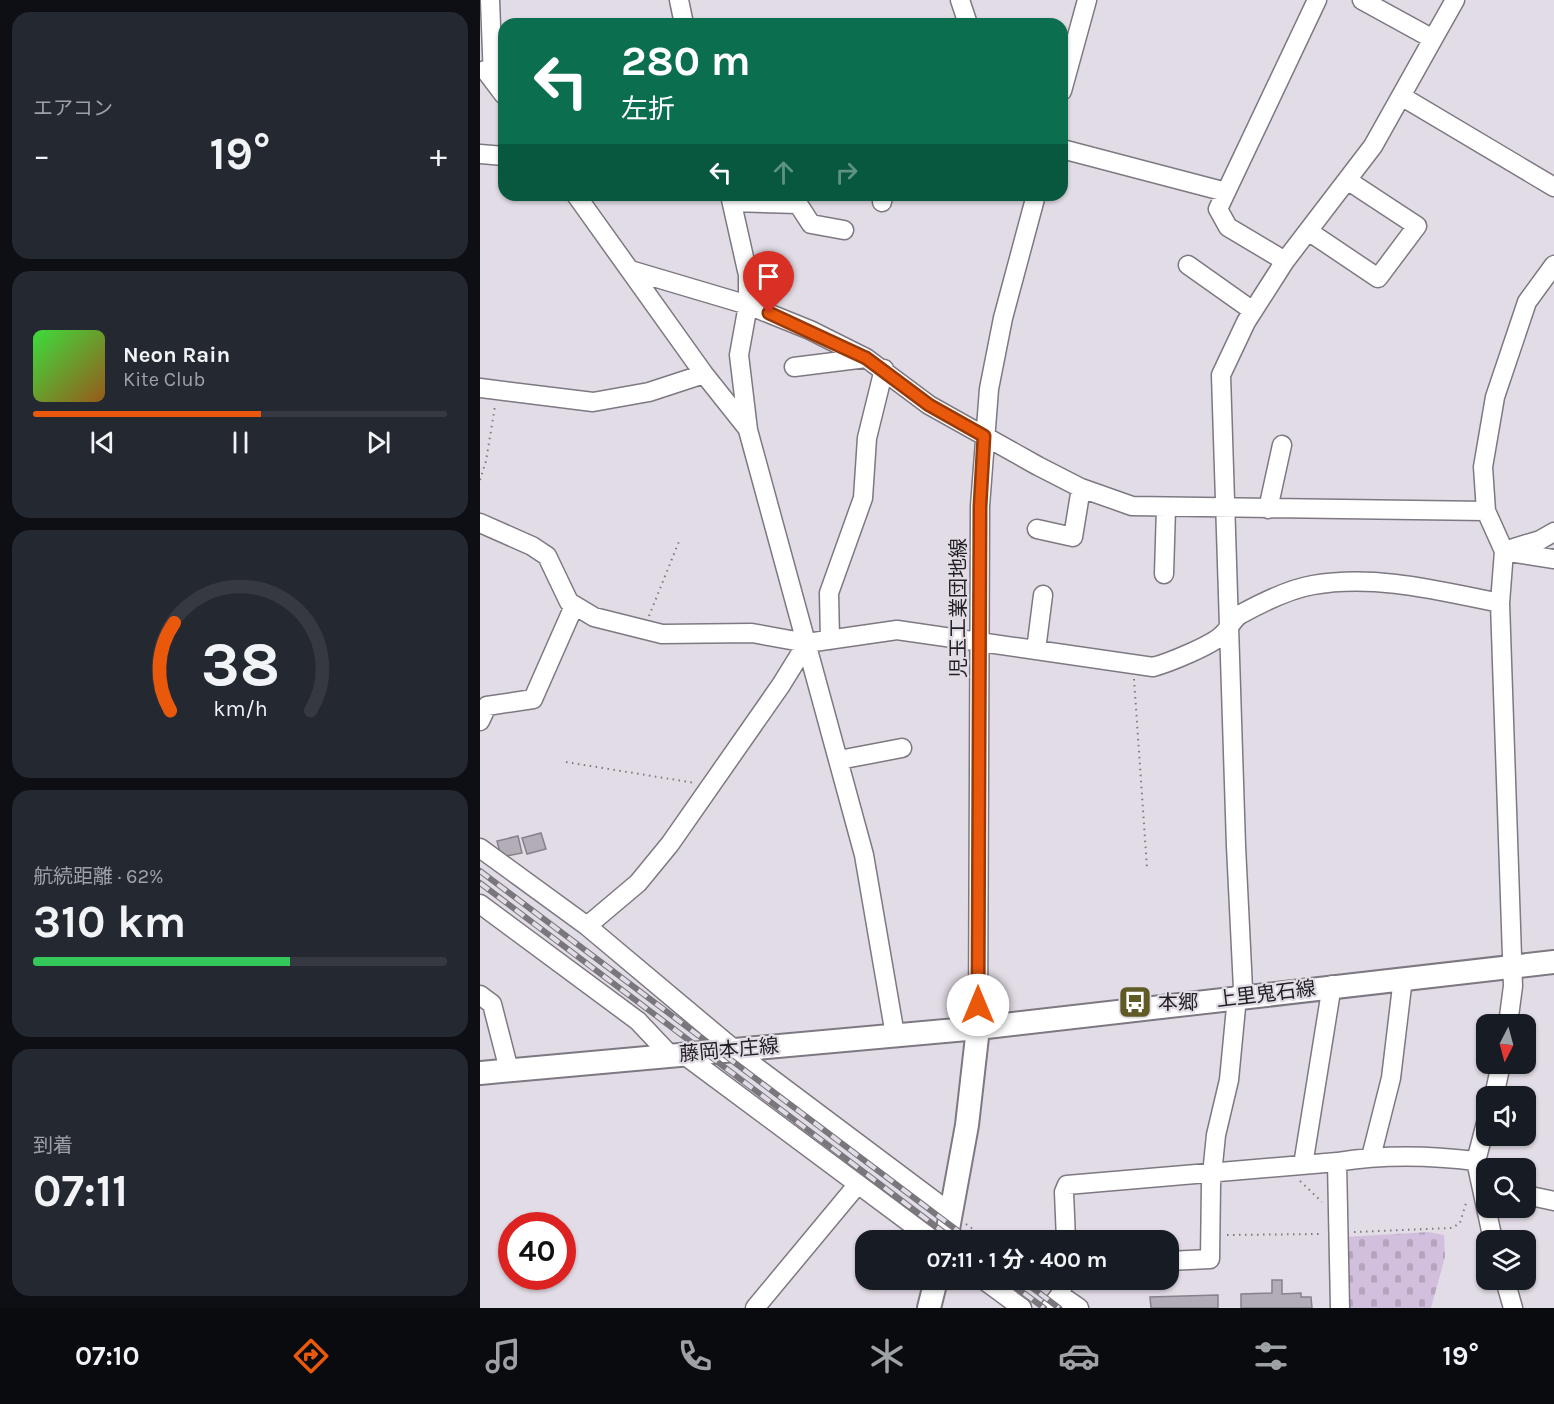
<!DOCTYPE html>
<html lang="ja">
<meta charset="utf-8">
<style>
:root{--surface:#171b24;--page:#242831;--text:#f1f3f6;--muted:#9ea1a6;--line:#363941;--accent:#ea580c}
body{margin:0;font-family:Karla,"Noto Sans JP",sans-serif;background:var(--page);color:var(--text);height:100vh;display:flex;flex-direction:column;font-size:22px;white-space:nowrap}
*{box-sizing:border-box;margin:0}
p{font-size:20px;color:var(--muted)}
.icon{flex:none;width:33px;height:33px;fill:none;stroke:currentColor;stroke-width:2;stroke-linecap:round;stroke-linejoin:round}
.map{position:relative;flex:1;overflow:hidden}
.drawer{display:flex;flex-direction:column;gap:12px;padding:12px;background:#0d0f14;width:480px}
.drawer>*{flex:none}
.guide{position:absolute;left:18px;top:18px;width:570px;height:183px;border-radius:18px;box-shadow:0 2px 4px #0004;background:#0b6e4f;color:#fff;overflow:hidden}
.needle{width:39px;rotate:186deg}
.tools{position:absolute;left:996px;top:1014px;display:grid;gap:12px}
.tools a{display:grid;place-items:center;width:60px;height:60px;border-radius:12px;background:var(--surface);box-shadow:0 2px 4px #0004;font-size:30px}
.speed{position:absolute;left:18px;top:1212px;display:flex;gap:12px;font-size:30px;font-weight:700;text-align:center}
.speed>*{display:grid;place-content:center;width:78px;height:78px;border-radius:50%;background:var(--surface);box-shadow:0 2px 4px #0004;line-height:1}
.speed .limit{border:9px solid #d22;background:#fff;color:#111}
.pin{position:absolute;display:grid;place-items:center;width:51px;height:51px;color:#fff;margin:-62px -26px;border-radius:50% 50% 50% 0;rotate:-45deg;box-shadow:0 0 6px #0007}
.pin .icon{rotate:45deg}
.me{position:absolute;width:66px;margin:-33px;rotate:0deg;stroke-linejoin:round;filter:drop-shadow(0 0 4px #0008)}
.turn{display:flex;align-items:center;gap:21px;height:126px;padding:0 24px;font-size:27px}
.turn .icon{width:78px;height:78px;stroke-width:2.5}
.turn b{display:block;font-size:42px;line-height:51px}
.lanes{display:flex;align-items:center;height:57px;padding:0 24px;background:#0003;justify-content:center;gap:30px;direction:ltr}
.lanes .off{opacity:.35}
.big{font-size:45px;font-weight:700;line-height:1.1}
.drawer .tile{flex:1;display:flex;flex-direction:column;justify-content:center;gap:9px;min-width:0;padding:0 21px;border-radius:18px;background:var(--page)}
.drawer .dial{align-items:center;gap:0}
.dial svg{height:156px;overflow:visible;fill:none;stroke:var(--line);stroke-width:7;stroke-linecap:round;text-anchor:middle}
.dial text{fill:var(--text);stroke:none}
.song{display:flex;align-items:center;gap:18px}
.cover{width:72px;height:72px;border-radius:9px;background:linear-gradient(135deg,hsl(120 70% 55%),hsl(30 70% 35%))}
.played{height:6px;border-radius:3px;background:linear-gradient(90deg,var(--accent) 55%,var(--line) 55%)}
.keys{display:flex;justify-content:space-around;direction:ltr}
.heat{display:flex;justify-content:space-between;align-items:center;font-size:33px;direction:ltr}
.charge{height:9px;border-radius:4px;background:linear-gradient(90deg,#34c759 62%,var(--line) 0)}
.trip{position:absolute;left:375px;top:1230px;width:324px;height:60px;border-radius:18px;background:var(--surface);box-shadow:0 2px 4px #0004;font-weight:700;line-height:60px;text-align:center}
.menu{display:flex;height:96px;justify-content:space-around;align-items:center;background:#090b0e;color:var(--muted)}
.menu .icon{width:42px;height:42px}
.menu .on{color:var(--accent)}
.menu b{font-size:27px;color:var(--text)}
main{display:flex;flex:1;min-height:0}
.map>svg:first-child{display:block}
</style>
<main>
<section class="drawer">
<div class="tile"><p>エアコン</p>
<div class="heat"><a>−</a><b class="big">19°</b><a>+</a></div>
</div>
<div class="tile">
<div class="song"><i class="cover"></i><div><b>Neon Rain</b><p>Kite Club</p></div></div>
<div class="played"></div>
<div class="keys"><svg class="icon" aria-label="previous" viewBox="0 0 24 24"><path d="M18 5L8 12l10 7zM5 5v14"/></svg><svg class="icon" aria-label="pause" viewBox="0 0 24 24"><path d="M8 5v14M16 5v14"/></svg><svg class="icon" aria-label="next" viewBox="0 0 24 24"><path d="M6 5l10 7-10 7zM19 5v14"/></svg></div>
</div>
<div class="tile dial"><svg viewBox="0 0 100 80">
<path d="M14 69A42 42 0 1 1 86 69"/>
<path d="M14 69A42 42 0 0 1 16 24" stroke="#ea580c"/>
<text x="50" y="56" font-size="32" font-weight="700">38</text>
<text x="50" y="72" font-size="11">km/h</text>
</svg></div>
<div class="tile"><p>航続距離 · 62%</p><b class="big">310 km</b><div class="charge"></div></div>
<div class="tile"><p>到着</p><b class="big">07:11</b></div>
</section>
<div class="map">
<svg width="1074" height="1308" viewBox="0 0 1074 1308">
<defs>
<pattern id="cemetery-stones" width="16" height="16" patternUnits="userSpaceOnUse" patternTransform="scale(1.5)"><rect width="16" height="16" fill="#d2bfde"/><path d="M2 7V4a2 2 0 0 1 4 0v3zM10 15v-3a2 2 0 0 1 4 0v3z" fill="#b4a4be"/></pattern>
</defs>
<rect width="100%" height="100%" fill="#e2dce6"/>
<path fill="url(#cemetery-stones)" d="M949,1232L964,1235L965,1257L951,1308H866L864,1237Z"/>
<path fill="#b3adb7" stroke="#86818a" stroke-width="1.5" d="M61,833L66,849L47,854L42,838Z
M38,836L42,853L21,857L17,841Z
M792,1280H802V1294L821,1293V1297H831L832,1308H761V1294L792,1293Z
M738,1295V1308H671L670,1297Z"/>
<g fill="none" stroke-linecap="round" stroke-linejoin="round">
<g stroke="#7d7881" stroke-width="21">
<path id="minor" d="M10,0L13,79
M199,0L204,24
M480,0L488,24
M882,0L953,39L975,0
M5,70L24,95
M582,91L607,0
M921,96L1074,187
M582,149L746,192
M0,154L24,156
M96,195L224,374L267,428
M250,195L268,275V305L259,355L268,430L384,855L415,1035
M252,202L318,204L331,224L364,230
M402,202L403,195
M828,231L898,278L937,226L867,180
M805,261L748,227L738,209L837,0
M708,265L773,311
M150,270L268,305L330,330L386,358L449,405L558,466L601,488L652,506L1006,511
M314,367L386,358
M0,388L113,402L169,392L224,374
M788,509L802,445
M0,523L52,546L67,556L89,602L114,617L182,634L272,633L327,643L417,630L673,667C688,663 733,645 743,634C750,628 753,618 761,614C783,602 809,589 833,585C895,574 960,591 1020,603
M557,529L593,537L601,488
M1024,551L1060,540L1074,532
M1029,552L1074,559
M684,574L686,508
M350,640L349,593L383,498L387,438L404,369
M556,650L563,595
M0,721L7,706L53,699L94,606
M359,760L422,748
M0,848L107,926L268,1061L472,1214
M0,904L158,1021L191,1056
M107,926L158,883L190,844L301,685L327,643
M0,995L12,1004L29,1070
M1028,1024L1033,986L1020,603L1024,551L1006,511L1003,467L1015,397L1047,302L1074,265
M498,1028L500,506L509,389L523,318L556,195
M203,1054L453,1240
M1014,1096L1021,1064
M1006,1123L996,1161L1013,1240
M891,1157L911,1078L923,978
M857,1162L860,1308
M823,1165L852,985
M1046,1195L1074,1201
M586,1240L584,1192L587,1185L857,1162C904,1154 949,1155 996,1161
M688,1261L730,1259L731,1184L736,1135L749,1080L757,997L763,989L756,846L741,375L766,322L805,261L893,146L953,39
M504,1280L542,1308
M1025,1280L1033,1308
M580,1295L599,1308
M275,1308L378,1184
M570,1308L580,1295L585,1280"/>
</g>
<g stroke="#7d7881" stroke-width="26">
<path id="major" d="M0,1073L498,1028L1074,962
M466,1240L487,1125L498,1028
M449,1308L456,1280"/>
</g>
<path stroke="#7d797f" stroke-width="2" stroke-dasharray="1.5 4.5" stroke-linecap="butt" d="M0,480L6,461L15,406
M169,616L200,539
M654,679L667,868
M86,762L215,783
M820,1181L842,1202
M486,1224L508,1240
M874,1232L972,1228L980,1223L987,1200
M747,1235L842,1234
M560,1280L568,1286"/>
<use href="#minor" stroke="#fff" stroke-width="18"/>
<use href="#major" stroke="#fff" stroke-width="22"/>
<g stroke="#79767c" stroke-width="6">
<path id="rail" d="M0,871L490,1240
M0,883L474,1240
M526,1280L564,1308
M542,1280L579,1308"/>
</g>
<use href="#rail" stroke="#e2dce6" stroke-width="4" stroke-dasharray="11" stroke-linecap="butt"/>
</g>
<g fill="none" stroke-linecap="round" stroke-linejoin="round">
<g stroke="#983908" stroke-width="15">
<path id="route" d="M289,313L386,358L449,405L504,436L500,506L498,1005"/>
</g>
<use href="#route" stroke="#ea580c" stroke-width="10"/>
</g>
<defs>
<g id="bus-square" transform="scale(1.725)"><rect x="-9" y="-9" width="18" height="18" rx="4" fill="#605a26" stroke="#e2dce6"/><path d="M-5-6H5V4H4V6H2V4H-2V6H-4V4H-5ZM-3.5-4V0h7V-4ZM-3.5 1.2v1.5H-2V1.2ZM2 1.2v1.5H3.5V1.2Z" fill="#fff"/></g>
</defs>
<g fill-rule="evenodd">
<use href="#bus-square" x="655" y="1002"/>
</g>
<g text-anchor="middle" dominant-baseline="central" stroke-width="4.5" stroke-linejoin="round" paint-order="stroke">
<g font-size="20" fill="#211f23" stroke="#e2dce6">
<text transform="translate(478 608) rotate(-90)">児玉工業団地線</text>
<text transform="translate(786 994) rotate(-7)">上里鬼石線</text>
<text transform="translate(249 1050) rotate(-5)">藤岡本庄線</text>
</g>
<g font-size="20" fill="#211f23" stroke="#e2dce6" text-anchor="start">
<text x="678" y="1002">本郷</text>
</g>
</g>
</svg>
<div class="tools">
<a><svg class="needle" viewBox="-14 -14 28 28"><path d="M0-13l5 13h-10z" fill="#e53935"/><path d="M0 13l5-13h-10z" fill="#9ea1a6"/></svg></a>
<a><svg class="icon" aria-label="sound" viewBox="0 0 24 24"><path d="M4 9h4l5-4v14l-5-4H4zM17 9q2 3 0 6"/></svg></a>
<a><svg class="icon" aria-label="search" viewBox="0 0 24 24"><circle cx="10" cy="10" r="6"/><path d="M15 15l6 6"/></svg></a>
<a><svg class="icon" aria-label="layers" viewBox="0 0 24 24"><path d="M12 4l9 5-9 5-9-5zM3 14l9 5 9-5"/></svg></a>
</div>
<div class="speed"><div class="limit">40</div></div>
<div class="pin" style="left:289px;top:313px;background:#d93025"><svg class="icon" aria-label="arrive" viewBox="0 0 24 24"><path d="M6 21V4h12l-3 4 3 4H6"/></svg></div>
<svg class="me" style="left:498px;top:1005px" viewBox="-20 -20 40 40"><circle r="19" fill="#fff"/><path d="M0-13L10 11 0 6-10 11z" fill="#ea580c"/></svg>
<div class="trip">07:11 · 1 分 · 400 m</div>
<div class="guide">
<div class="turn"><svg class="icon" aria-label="left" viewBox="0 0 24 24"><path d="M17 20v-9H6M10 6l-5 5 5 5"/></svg><div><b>280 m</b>左折</div></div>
<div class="lanes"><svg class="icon" aria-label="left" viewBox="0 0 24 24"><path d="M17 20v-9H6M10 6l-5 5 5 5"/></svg><svg class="icon off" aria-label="ahead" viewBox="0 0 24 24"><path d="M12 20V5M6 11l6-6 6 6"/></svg><svg class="icon off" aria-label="right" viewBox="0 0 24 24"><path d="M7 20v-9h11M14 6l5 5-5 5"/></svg></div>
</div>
</div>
</main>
<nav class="menu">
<b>07:10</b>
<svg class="icon on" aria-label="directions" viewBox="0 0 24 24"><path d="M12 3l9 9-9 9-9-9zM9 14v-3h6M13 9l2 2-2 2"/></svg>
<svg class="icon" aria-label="music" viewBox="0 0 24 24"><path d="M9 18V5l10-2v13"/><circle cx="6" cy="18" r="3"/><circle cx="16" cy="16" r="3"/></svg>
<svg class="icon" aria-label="phone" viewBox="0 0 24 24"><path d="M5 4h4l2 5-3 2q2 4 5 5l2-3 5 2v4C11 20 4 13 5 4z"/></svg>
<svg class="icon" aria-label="climate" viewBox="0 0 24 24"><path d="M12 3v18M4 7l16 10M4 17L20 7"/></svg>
<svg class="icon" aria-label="car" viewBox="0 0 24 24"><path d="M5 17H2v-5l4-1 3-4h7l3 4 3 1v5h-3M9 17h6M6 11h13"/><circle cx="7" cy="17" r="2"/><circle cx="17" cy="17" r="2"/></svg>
<svg class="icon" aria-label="filters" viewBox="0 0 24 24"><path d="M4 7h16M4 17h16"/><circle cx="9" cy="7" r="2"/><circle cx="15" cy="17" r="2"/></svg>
<b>19°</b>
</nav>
